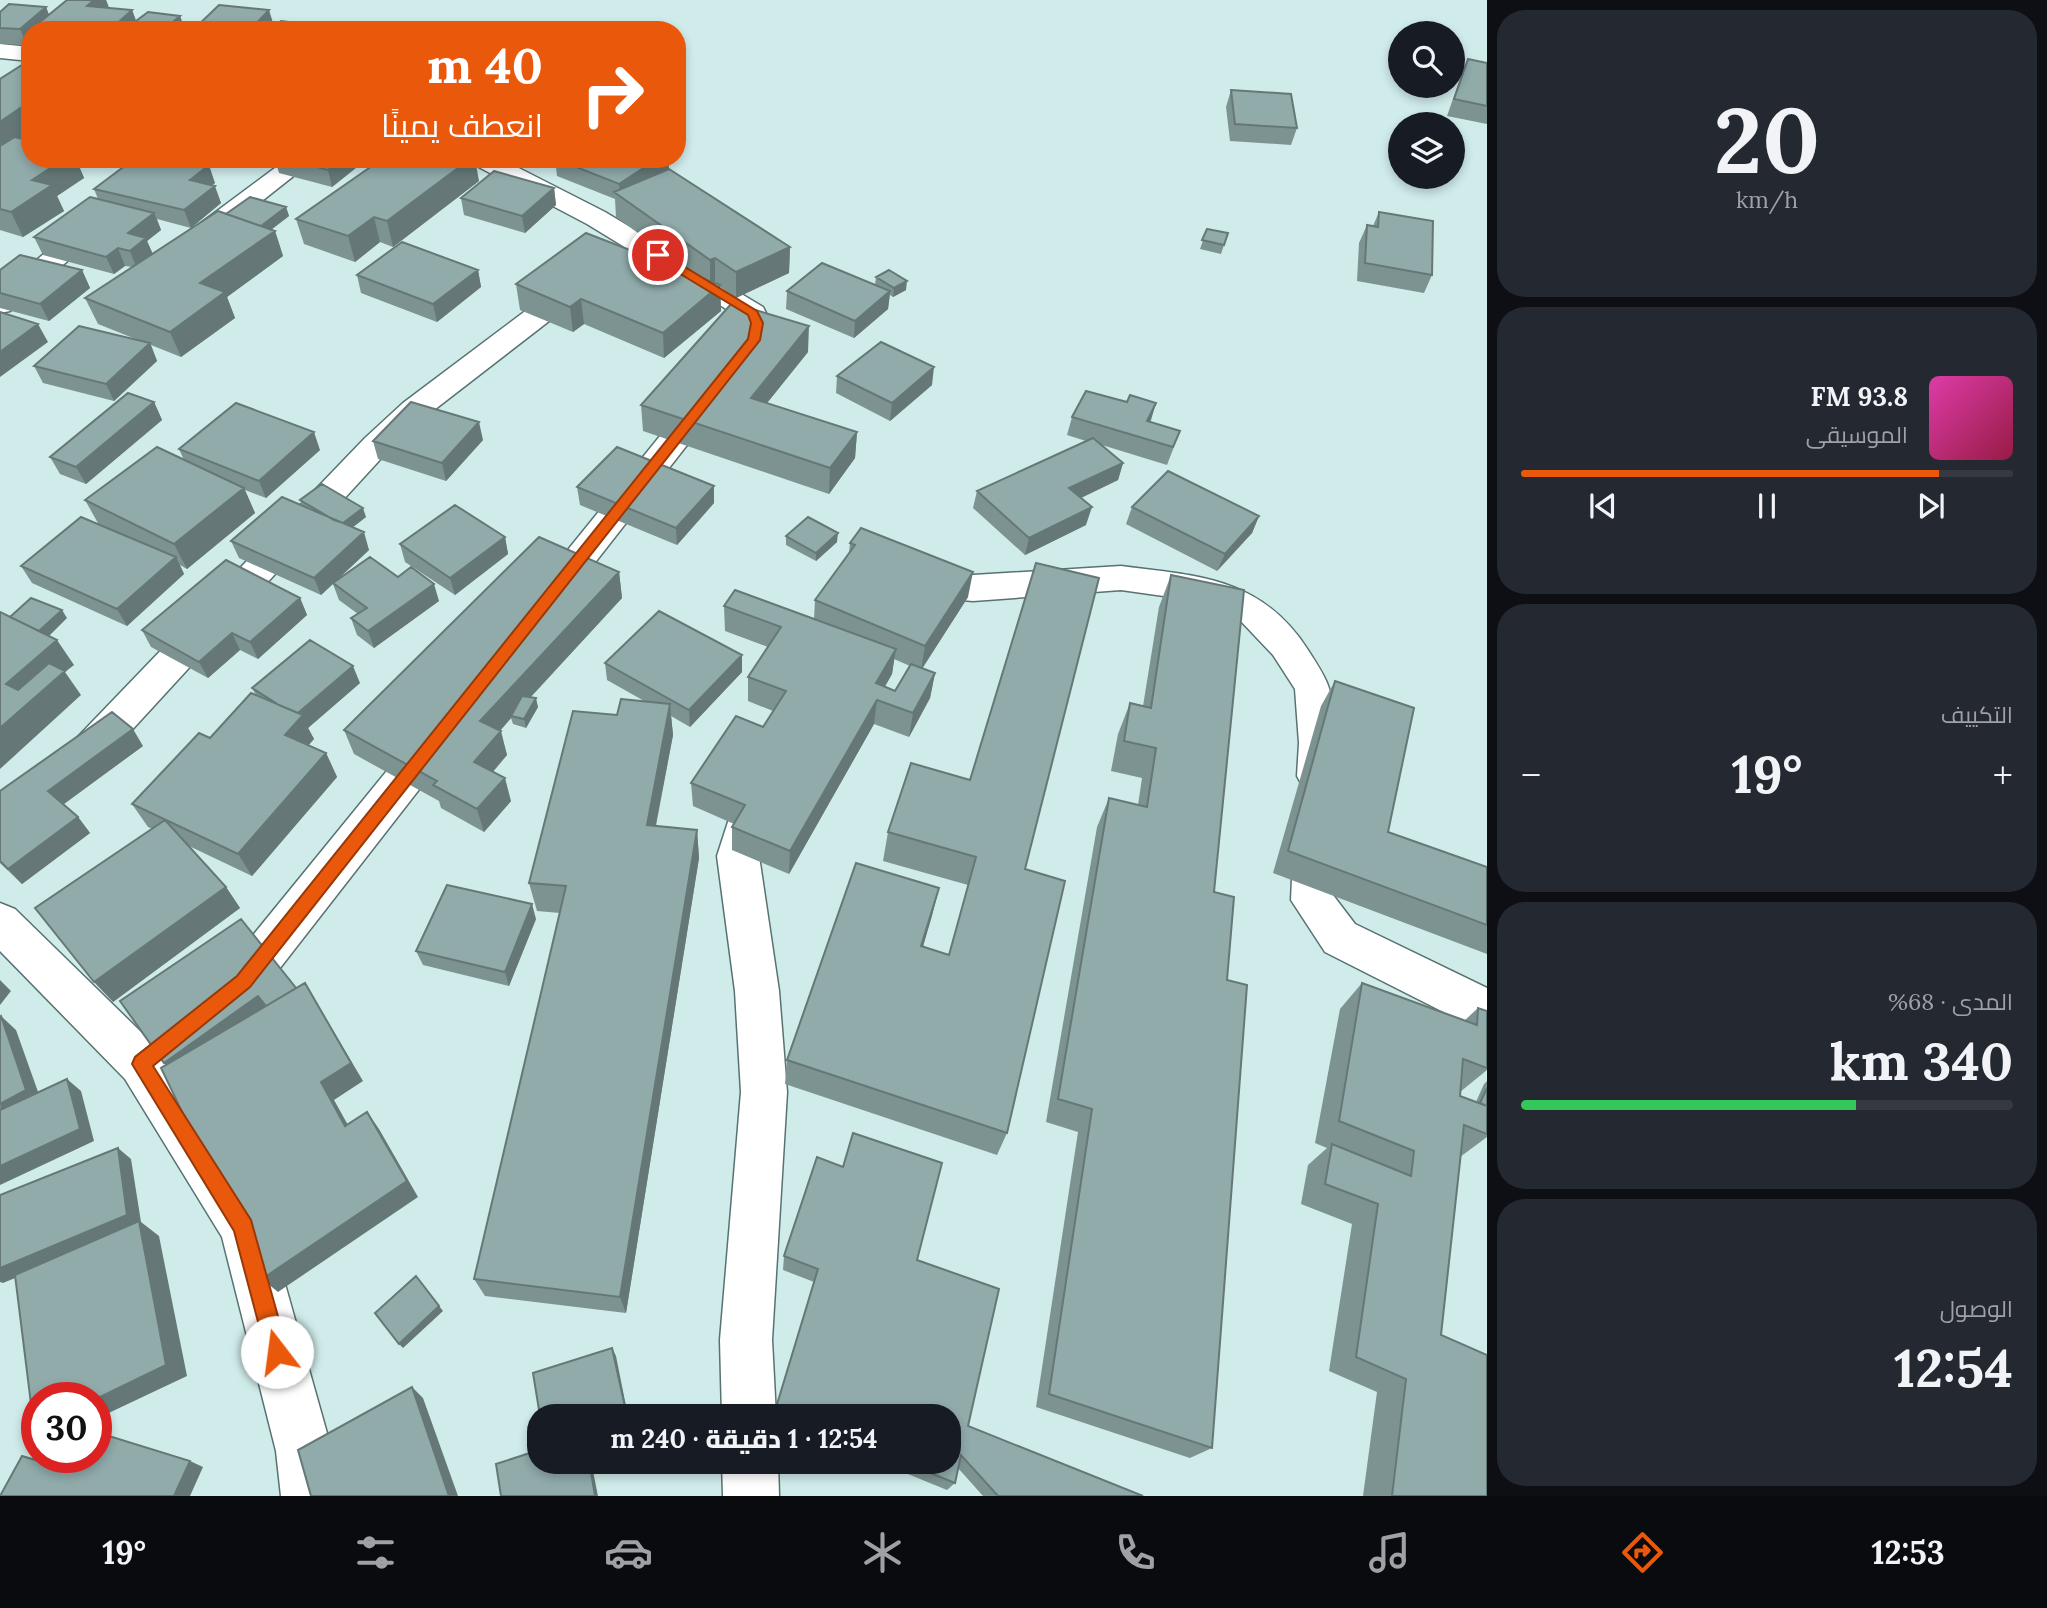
<!DOCTYPE html>
<html lang="ar">
<meta charset="utf-8">
<style>
:root{--surface:#171b24;--page:#242831;--text:#f1f3f6;--muted:#9ea1a6;--line:#363941;--accent:#ea580c}
body{margin:0;font-family:Lora,Cairo,serif;background:var(--page);color:var(--text);direction:rtl;height:100vh;display:flex;flex-direction:column;font-size:26px;white-space:nowrap}
*{box-sizing:border-box;margin:0}
p{font-size:23px;color:var(--muted)}
.icon{flex:none;width:38px;height:38px;fill:none;stroke:currentColor;stroke-width:2;stroke-linecap:round;stroke-linejoin:round}
.map{position:relative;flex:1;overflow:hidden;direction:ltr}
.drawer{display:flex;flex-direction:column;gap:10px;padding:10px;background:#0d0f14;width:560px}
.drawer>*{flex:none}
.guide{position:absolute;left:21px;top:21px;width:665px;height:147px;border-radius:28px;box-shadow:0 4px 10px #0003;direction:rtl;background:#ea580c;color:#fff;overflow:hidden}
.tools{position:absolute;left:1388px;top:21px;display:grid;gap:14px}
.tools a{display:grid;place-items:center;width:77px;height:77px;border-radius:50%;background:var(--surface);box-shadow:0 4px 10px #0003;font-size:35px}
.speed{position:absolute;left:21px;top:1382px;display:flex;gap:14px;font-size:35px;font-weight:700;text-align:center}
.speed>*{display:grid;place-content:center;width:91px;height:91px;border-radius:50%;background:var(--surface);box-shadow:0 4px 10px #0003;line-height:1}
.speed .limit{border:10px solid #d22;background:#fff;color:#111}
.pin{position:absolute;display:grid;place-items:center;width:60px;height:60px;color:#fff;margin:-30px;border:4px solid #fff;border-radius:50%;box-shadow:0 2px 7px #0007}
.me{position:absolute;width:77px;margin:-38px;rotate:345deg;stroke-linejoin:round;filter:drop-shadow(0 0 5px #0008)}
.turn{display:flex;align-items:center;gap:24px;height:147px;padding:0 28px;font-size:32px}
.turn .icon{width:91px;height:91px;stroke-width:2.5}
.turn b{display:block;font-size:49px;line-height:60px}
.big{font-size:52px;font-weight:800;line-height:1.1}
.drawer .widget{flex:1;display:flex;flex-direction:column;justify-content:center;gap:10px;min-width:0;padding:0 24px;border-radius:28px;background:var(--page)}
.drawer .dial{align-items:center;gap:0}
.dial b{font-size:91px;line-height:1}
.song{display:flex;align-items:center;gap:21px}
.cover{width:84px;height:84px;border-radius:10px;background:linear-gradient(135deg,hsl(320 70% 55%),hsl(340 70% 35%))}
.played{height:7px;border-radius:4px;background:linear-gradient(90deg,var(--accent) 85%,var(--line) 85%)}
.keys{display:flex;justify-content:space-around;direction:ltr}
.heat{display:flex;justify-content:space-between;align-items:center;font-size:38px;direction:ltr}
.charge{height:10px;border-radius:5px;background:linear-gradient(90deg,#34c759 68%,var(--line) 0)}
.trip{position:absolute;left:527px;top:1404px;width:434px;height:70px;border-radius:28px;background:var(--surface);box-shadow:0 4px 10px #0003;font-weight:800;line-height:70px;text-align:center;direction:rtl}
.dock{display:flex;height:112px;justify-content:space-around;align-items:center;background:#090b0e;color:var(--muted)}
.dock .icon{width:49px;height:49px}
.dock .active{color:var(--accent)}
.dock b{font-size:32px;color:var(--text)}
main{display:flex;flex:1;min-height:0}
.map>svg:first-child{display:block}
</style>
<main>
<section class="drawer">
<div class="widget dial"><b>20</b><p>km/h</p></div>
<div class="widget">
<div class="song"><i class="cover"></i><div><b>93.8 FM</b><p>الموسيقى</p></div></div>
<div class="played"></div>
<div class="keys"><svg class="icon" aria-label="previous" viewBox="0 0 24 24"><path d="M18 5L8 12l10 7zM5 5v14"/></svg><svg class="icon" aria-label="pause" viewBox="0 0 24 24"><path d="M8 5v14M16 5v14"/></svg><svg class="icon" aria-label="next" viewBox="0 0 24 24"><path d="M6 5l10 7-10 7zM19 5v14"/></svg></div>
</div>
<div class="widget"><p>التكييف</p>
<div class="heat"><a>−</a><b class="big">19°</b><a>+</a></div>
</div>
<div class="widget"><p>المدى · 68%</p><b class="big">340 km</b><div class="charge"></div></div>
<div class="widget"><p>الوصول</p><b class="big">12:54</b></div>
</section>
<div class="map">
<svg width="1487" height="1496" viewBox="0 0 1487 1496">
<rect width="100%" height="100%" fill="#cfebea"/>
<g fill="none" stroke-linecap="round" stroke-linejoin="round">
<g stroke="#587271" stroke-width="3">
<path id="minor" d="M0,44L30,47V61L0,58Z
M164,159H193L148,191L10,311L0,313V291L130,181Z
M287,159H315L219,235H201L197,229L201,223Z
M470,159H501L605,212L763,307L771,323L759,351L749,354L739,351L734,345L743,323L741,318L587,224L473,164Z
M578,277L588,279L592,285L588,291L425,417L387,452L97,768L83,773L69,768L64,757L69,746L365,438L403,403L568,279Z
M705,391L716,394L720,401L716,408L561,606L549,610L537,606L532,597L537,588L694,394Z
M1121,566C1199,576 1261,577 1308,650C1326,678 1331,685 1335,719C1337,741 1341,767 1331,787L1317,792L1303,787L1297,776L1299,743L1295,689L1273,655L1236,616L1199,601L1121,590L973,601L928,597L918,599L906,596L901,587L906,578L927,572L973,575Z
M435,725L449,729L454,740L449,751L259,995L170,1069L262,1209L269,1227L332,1451L337,1496H281L276,1451L222,1237L125,1079L0,951V903L15,909L143,1034L227,967L421,729Z
M752,787L766,791L772,803L759,856L779,991L787,1092L772,1340L776,1416H722L720,1340L741,1092L735,991L717,856L738,791Z
M1314,819L1328,824L1334,836L1333,895L1355,924L1487,988V1034L1325,952L1291,900L1294,836L1300,824Z
M722,1461H778L779,1496H723Z"/>
</g>
<use href="#minor" fill="#fff" fill-rule="evenodd"/>
</g>
<path fill="#7c9392" fill-rule="evenodd" d="M67,0H106L109,8L132,10L136,21L180,16L185,30H30L27,45L0,44V12L46,7L49,15Z
M1468,59L1487,63V124L1447,116L1461,76Z
M30,64V134L23,139L30,159H76L84,178L57,196L64,211L23,237L0,230V79Z
M1231,90L1297,128L1291,145L1230,141L1226,107Z
M159,159H253L242,168L202,161L215,183L212,185L221,203L191,228L157,219L161,230L147,241L153,254L226,214L286,207L289,216L271,230L275,231L283,256L227,297L235,318L181,357L151,345L157,361L114,401L43,383L34,366L138,340L98,324L85,298L132,267L125,266L114,274L43,255L34,237L98,199L94,189Z
M275,159H367L332,187L279,173Z
M555,159H668L669,169L790,247L789,273L736,298L720,287L721,311L664,358L584,324L573,332L520,310L516,284L697,276L616,217L615,199L557,176Z
M479,181L393,247L380,242L355,262L304,244L296,219Z
M554,188L556,205L525,233L464,215L461,198Z
M1379,212L1432,275L1424,293L1357,281L1359,243L1367,225L1373,226Z
M1207,229L1228,233L1221,254L1200,249Z
M82,270L90,288L49,321L0,308V293Z
M478,270L481,287L437,322L361,293L357,275Z
M876,277L906,290L893,297L890,295L888,309L854,338L786,309L787,291L875,285Z
M808,352L767,403L857,432L855,458L829,494L643,431L641,405Z
M837,376L932,385L890,421L836,393Z
M154,402L162,420L86,484L60,474L50,457Z
M1072,417L1180,431L1167,465L1102,445L1123,463L1118,480L1081,498L1086,525L1025,555L973,508L977,491L1086,441L1067,435Z
M483,440L446,481L378,459L373,441Z
M179,449L320,450L266,498L245,490L255,513L187,569L180,565L184,574L127,626L32,583L21,566L99,525L85,500L184,460Z
M577,487L714,503L677,545L580,505Z
M300,500L366,517L352,528L369,550L339,578L398,577L439,601L374,648L357,635L351,618L358,614L339,600L333,584L321,595L239,558L231,541L302,506Z
M1132,507L1259,516L1252,533L1217,571L1126,524Z
M786,536L837,542L816,561L786,545Z
M505,537L508,554L455,595L405,562L400,544Z
M850,543L968,597L922,669L935,673L930,698L909,737L874,724L789,874L732,850V827L734,824L693,806L691,783L763,727L773,711L748,701V677L768,647L725,631L724,606L814,619L815,600L849,553ZM894,659L910,666L895,691L885,687L892,674Z
M619,572L622,598L530,698L538,707L526,728L513,724L511,718L500,731L507,755L493,772L511,801L484,832L441,808L439,801L354,754L344,730Z
M1171,575L1227,980L1212,1448L1190,1458L1036,1407L1078,1132L1046,1122L1097,827L1109,798L1138,805L1142,778L1111,771L1118,734L1130,703L1143,706L1159,607Z
M300,598L307,615L258,659L240,650L208,678L151,647L142,630Z
M605,663L742,672L690,727L671,716L673,735L656,826L697,830L699,858L626,1313L485,1296L474,1279L560,913L537,911L529,883L617,715L646,702L607,680Z
M1335,681L1388,832L1487,867V954L1273,873L1321,706Z
M360,683L308,728L314,739L308,745L326,753L337,777L252,876L189,846L226,887L240,908L113,1002L153,829L148,827L132,804L210,738L256,695L252,688Z
M143,746L63,804L78,817L90,833L22,884L0,863V791Z
M888,832L1025,869L1007,1133L997,1155L785,1084L787,1060L939,888L923,947L949,955L968,885L883,861Z
M536,919L509,986L423,965L416,951Z
M1362,983L1464,1021L1478,1008L1487,1011V1070L1460,1092V1096L1476,1102L1484,1084L1487,1081V1137L1460,1157L1441,1335L1487,1496H1363L1377,1392L1329,1371L1352,1224L1301,1204L1308,1165L1327,1148L1315,1143L1340,1009Z
M784,1256L917,1260L968,1426L1143,1496H983L958,1468L955,1483L947,1490L876,1461H948V1416H774L814,1282L783,1270Z"/>
<path fill="#657877" d="M94,0H106L109,8L87,6Z
M46,7L52,23L34,27L36,30H30V43L27,45L20,29Z
M132,10L138,26L134,30H110Z
M269,10L274,26L270,30H250Z
M180,16L185,30H163Z
M677,51H679L680,67L677,68Z
M23,106L30,120V134L0,154V122Z
M64,159H76L84,178L57,196L64,211L23,237L11,212L32,180Z
M194,159H202L204,164L184,165Z
M239,159H253L242,168Z
M341,159H367L332,187L328,170Z
M470,159H475L479,181L393,247L387,221Z
M657,159H668L669,169L620,196L619,184Z
M209,165L215,183L196,197L190,180Z
M215,186L221,203L191,228L184,210Z
M554,188L556,205L525,233L522,216Z
M286,207L289,216L260,238L257,229Z
M154,213L161,230L147,241L153,255L137,269L130,251L128,233Z
M374,217L380,242L355,262L348,236Z
M275,231L283,256L227,297L235,318L181,357L170,332L200,283Z
M790,247L789,273L736,298V272Z
M118,248L125,266L114,274L106,257Z
M715,258V283L710,286V260Z
M82,270L90,288L49,321L40,304Z
M478,270L481,287L437,322L433,304Z
M907,281L906,290L893,297L894,288Z
M720,285L721,311L664,358L663,333Z
M890,291L888,309L854,338L855,321Z
M581,299L584,324L573,332L570,307Z
M38,324L48,342L0,377V352Z
M809,326L808,352L751,423V398Z
M150,343L157,361L114,401L106,384Z
M934,367L932,385L890,421L892,403Z
M154,402L162,420L86,484L76,467Z
M1156,403L1151,420L1142,439L1147,421Z
M479,422L483,440L446,481L442,463Z
M314,432L320,450L266,498L259,481Z
M857,432L855,458L829,494L830,468Z
M1123,463L1118,480L1064,506L1069,488Z
M714,486V503L677,545L676,528Z
M244,488L255,513L187,569L174,544Z
M1092,507L1086,525L1025,555L1029,538Z
M363,508L366,517L345,533L342,524Z
M1259,516L1252,533L1217,571L1225,554Z
M364,532L369,550L321,595L314,578Z
M838,533L837,542L816,561V553Z
M505,537L508,554L455,595L450,578Z
M176,557L184,574L127,626L117,609Z
M619,572L622,598L513,716H511V718L487,745L480,721Z
M973,572L968,597L921,670L925,646Z
M434,584L439,601L374,648L368,631Z
M300,598L307,615L258,659L250,642Z
M62,610L67,618L44,641L38,632Z
M232,633L240,650L208,678L199,662Z
M57,640L74,665L65,672L81,695L0,769V728L6,684Z
M896,649L892,674L872,707L876,683Z
M742,655V672L690,727L689,710Z
M353,666L360,683L308,728L314,739L297,759L285,735L296,716Z
M935,673L930,698L909,737L913,713Z
M536,698L538,707L526,728L524,719Z
M877,700L874,724L789,874L790,851Z
M670,704L673,735L650,854L647,825Z
M133,729L143,746L60,807L48,791Z
M501,731L507,755L481,785L474,762Z
M326,753L337,777L252,876L238,854Z
M505,778L511,801L484,832L477,809Z
M78,817L90,833L22,884L8,869Z
M697,830L699,858L626,1313L620,1297Z
M226,887L240,908L113,1002L94,982Z
M939,888L932,916L915,973L921,946Z
M532,904L536,919L509,986L505,972Z
M0,980L11,991L0,1005Z
M305,983L363,1081L334,1100L358,1143L345,1126L321,1082Z
M258,996L268,1010L176,1076L164,1063Z
M1,1016L16,1030L42,1103L0,1125Z
M67,1079L81,1091L94,1141L0,1185V1166Z
M367,1112L379,1129L418,1197L278,1292L262,1279Z
M118,1148L131,1159L141,1222L159,1236L187,1376L96,1419V1399L140,1226L3,1283L0,1282V1268Z
M416,1276L443,1311L403,1348L399,1344Z
M612,1348L616,1356L628,1416H627Z
M412,1387L423,1398L458,1496H449Z
M190,1461L203,1467L190,1496H174Z
M589,1461H591L598,1496H595Z"/>
<path fill="#90abaa" stroke="#657877" stroke-width="2" d="M67,0H94L87,6L132,10L110,30H67L34,27Z
M9,4L46,7L20,29L0,28V12Z
M219,5L269,10L250,30H193Z
M148,12L180,16L163,30H124Z
M281,21L334,28L332,30H270Z
M424,25H490L488,30H423Z
M1468,59L1487,63V106L1454,99Z
M25,63L30,64V108L23,106L0,122V79Z
M1231,90L1291,94L1297,128L1235,124Z
M15,137L30,141V159H64L32,180L52,185L11,212L0,209V146Z
M134,159H157L182,165L187,161L209,165L190,180L215,186L184,210L94,189Z
M166,159H194L191,161H187L182,165Z
M287,159H341L328,170Z
M382,159H470L387,221L374,217L348,236L296,219Z
M556,159H657L619,184Z
M669,169L790,247L736,272L715,258L710,260L614,192Z
M494,171L554,188L522,216L461,198Z
M90,197L154,213L128,233L146,238L130,251L118,248L106,257L34,237Z
M250,197L286,207L261,226L226,214Z
M218,211L275,231L200,283L225,292L170,332L85,298Z
M1379,212L1433,221L1432,275L1365,263L1367,225L1378,227Z
M1207,229L1228,233L1224,245L1202,240Z
M586,233L720,285L663,333L581,299L570,307L516,284Z
M402,242L478,270L433,304L357,275Z
M20,255L82,270L40,304L0,293V270Z
M822,263L890,291L855,321L787,291Z
M889,270L907,281L894,288L876,277Z
M732,303L809,326L751,398L857,432L830,468L641,405Z
M0,312L38,324L0,352Z
M79,326L150,343L106,384L34,366Z
M881,342L934,367L892,403L837,376Z
M1086,391L1127,402L1130,395L1156,403L1147,421L1180,431L1173,447L1072,417Z
M128,393L154,402L76,467L50,457Z
M411,402L479,422L442,463L373,441Z
M236,403L314,432L259,481L179,449Z
M1093,438L1123,463L1069,488L1092,507L1029,538L977,491Z
M157,447L244,488L174,544L85,500Z
M617,447L714,486L676,528L577,487Z
M1168,471L1259,516L1225,554L1132,507Z
M322,484L363,508L343,523L334,520L300,500Z
M282,497L364,532L314,578L231,541Z
M455,505L505,537L450,578L400,544Z
M81,517L176,557L117,609L21,566Z
M808,517L838,533L816,553L786,536Z
M861,528L973,572L925,646L815,600L855,545L850,543Z
M539,537L619,572L480,721L501,731L474,762L505,778L477,809L433,785L437,781L344,730Z
M370,557L398,577L411,567L434,584L368,631L351,618L367,608L333,583Z
M226,560L300,598L250,642L232,633L199,662L142,630Z
M1036,563L1099,578L1025,869L1065,881L1007,1133L787,1060L856,863L939,888L921,946L949,955L976,857L888,832L911,763L970,780Z
M1171,575L1244,590L1214,892L1234,897L1227,980L1247,985L1212,1448L1049,1394L1092,1109L1058,1099L1109,798L1147,807L1156,748L1124,741L1130,703L1151,708Z
M735,590L896,649L876,683L895,691L911,664L935,673L913,713L877,700L790,851L732,827L745,805L691,783L736,716L763,727L786,691L748,677L781,627L724,606Z
M31,598L62,610L39,631L10,617Z
M659,611L742,655L689,710L605,663Z
M0,612L57,640L6,684L18,690L49,663L65,671L0,728Z
M310,640L353,666L298,713L279,705L252,688Z
M1335,681L1414,708L1388,832L1487,867V925L1288,851Z
M251,693L303,715L285,735L326,753L238,854L132,804L199,733L210,738Z
M522,696L536,698L524,719L511,716Z
M621,699L670,704L647,825L697,830L620,1297L474,1279L566,886L529,883L573,711L617,715Z
M112,712L133,729L48,791L78,817L8,869L0,861V791Z
M165,820L226,887L94,982L35,908Z
M447,885L532,904L505,972L416,951Z
M241,919L296,988L266,1006L258,996L164,1063L120,1001Z
M305,983L351,1063L321,1082L345,1126L367,1112L407,1181L262,1279L161,1068Z
M1362,983L1477,1025L1478,1008L1487,1011V1068L1463,1059L1460,1096L1487,1106V1134L1464,1125L1441,1335L1487,1355V1496H1392L1406,1379L1356,1357L1378,1204L1325,1184L1332,1144L1411,1176L1414,1151L1339,1121Z
M1,1016L26,1090L0,1104V1017Z
M67,1079L80,1129L0,1166V1110Z
M1487,1088V1106L1480,1103Z
M853,1133L942,1163L917,1260L999,1289L968,1426L1143,1496H998L961,1455L955,1483L901,1461H948V1416H787L775,1411L818,1269L784,1256L817,1157L843,1167Z
M118,1148L127,1215L0,1268V1195Z
M139,1221L166,1365L96,1399L37,1398V1427L34,1428L15,1275Z
M416,1276L439,1306L399,1344L375,1313Z
M612,1348L627,1416H540L533,1373Z
M412,1387L449,1496H311L298,1450Z
M96,1432L190,1461L174,1496H0L22,1456L73,1471L79,1458H96Z
M539,1450V1461H589L595,1496H501L496,1464Z"/>
<path fill="#ea580c" stroke="#983908" stroke-width="2" d="M654,253H662L757,311L763,323L760,340L250,987L153,1066L251,1220L288,1352L285,1359L277,1363L269,1359L266,1352L234,1231L132,1064L135,1057L237,976L748,339L751,323L748,315L654,258Z"/>
</svg>
<div class="tools">
<a><svg class="icon" aria-label="search" viewBox="0 0 24 24"><circle cx="10" cy="10" r="6"/><path d="M15 15l6 6"/></svg></a>
<a><svg class="icon" aria-label="layers" viewBox="0 0 24 24"><path d="M12 4l9 5-9 5-9-5zM3 14l9 5 9-5"/></svg></a>
</div>
<div class="speed"><div class="limit">30</div></div>
<div class="pin" style="left:658px;top:255px;background:#d93025"><svg class="icon" aria-label="arrive" viewBox="0 0 24 24"><path d="M6 21V4h12l-3 4 3 4H6"/></svg></div>
<svg class="me" style="left:277px;top:1352px" viewBox="-20 -20 40 40"><circle r="19" fill="#fff"/><path d="M0-13L10 11 0 6-10 11z" fill="#ea580c"/></svg>
<div class="trip">12:54 · 1 دقيقة · 240 m</div>
<div class="guide">
<div class="turn"><svg class="icon" aria-label="right" viewBox="0 0 24 24"><path d="M7 20v-9h11M14 6l5 5-5 5"/></svg><div><b>40 m</b>انعطف يمينًا</div></div>
</div>
</div>
</main>
<nav class="dock">
<b>12:53</b>
<svg class="icon active" aria-label="directions" viewBox="0 0 24 24"><path d="M12 3l9 9-9 9-9-9zM9 14v-3h6M13 9l2 2-2 2"/></svg>
<svg class="icon" aria-label="music" viewBox="0 0 24 24"><path d="M9 18V5l10-2v13"/><circle cx="6" cy="18" r="3"/><circle cx="16" cy="16" r="3"/></svg>
<svg class="icon" aria-label="phone" viewBox="0 0 24 24"><path d="M5 4h4l2 5-3 2q2 4 5 5l2-3 5 2v4C11 20 4 13 5 4z"/></svg>
<svg class="icon" aria-label="climate" viewBox="0 0 24 24"><path d="M12 3v18M4 7l16 10M4 17L20 7"/></svg>
<svg class="icon" aria-label="car" viewBox="0 0 24 24"><path d="M5 17H2v-5l4-1 3-4h7l3 4 3 1v5h-3M9 17h6M6 11h13"/><circle cx="7" cy="17" r="2"/><circle cx="17" cy="17" r="2"/></svg>
<svg class="icon" aria-label="filters" viewBox="0 0 24 24"><path d="M4 7h16M4 17h16"/><circle cx="9" cy="7" r="2"/><circle cx="15" cy="17" r="2"/></svg>
<b>19°</b>
</nav>
